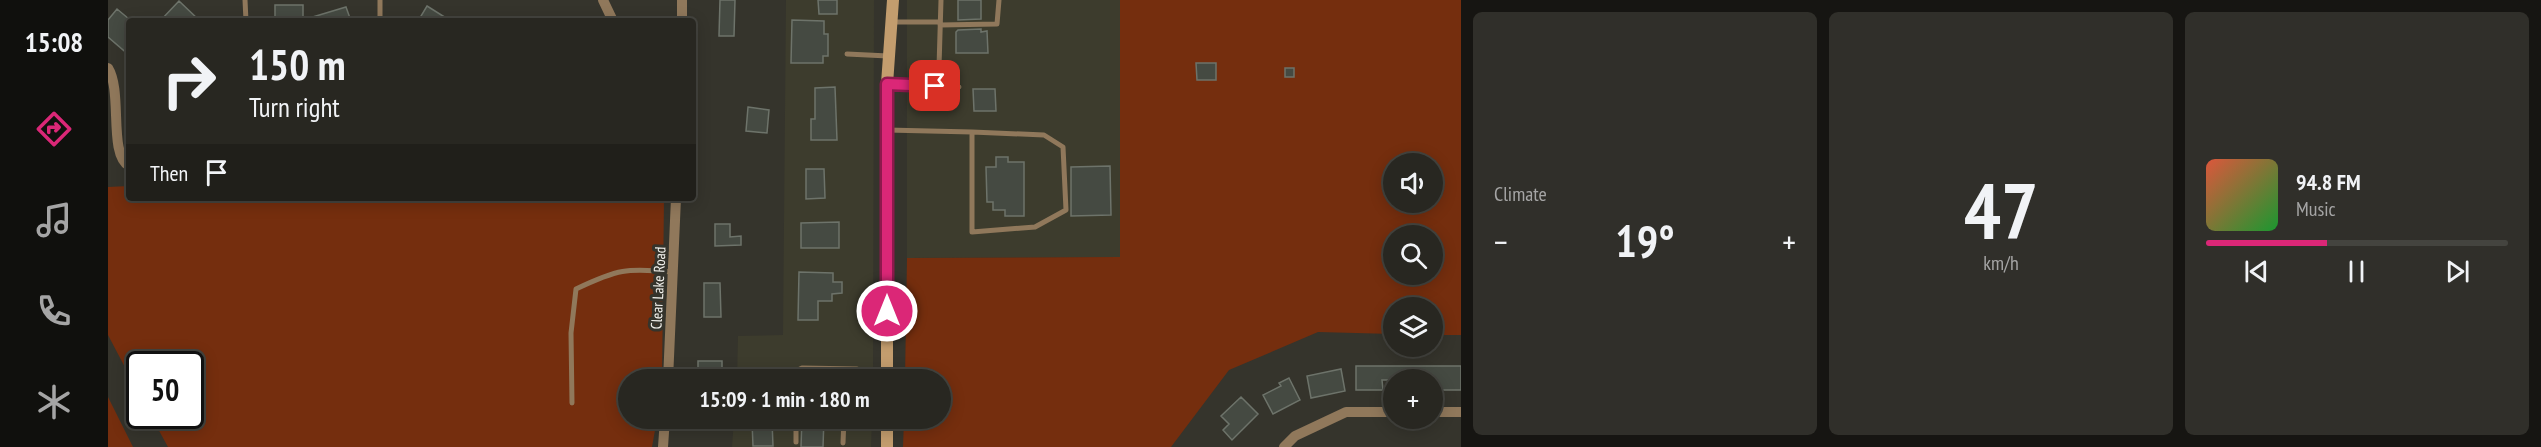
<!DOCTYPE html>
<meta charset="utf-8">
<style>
:root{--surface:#282721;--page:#302f2a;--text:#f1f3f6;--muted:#a5a5a5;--line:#44443f;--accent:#db2777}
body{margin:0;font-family:"PT Sans Narrow",sans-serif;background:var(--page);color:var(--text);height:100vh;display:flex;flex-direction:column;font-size:22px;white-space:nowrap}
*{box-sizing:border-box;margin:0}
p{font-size:20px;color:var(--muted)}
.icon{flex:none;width:33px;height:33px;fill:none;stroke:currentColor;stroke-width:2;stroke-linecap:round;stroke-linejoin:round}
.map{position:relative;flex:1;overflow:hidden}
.details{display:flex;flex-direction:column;gap:12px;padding:12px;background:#161512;width:1080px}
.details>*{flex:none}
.guide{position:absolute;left:18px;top:18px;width:570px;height:183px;border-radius:6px;box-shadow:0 3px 15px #0003,0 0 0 2px var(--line);background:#282721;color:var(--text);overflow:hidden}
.tools{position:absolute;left:1275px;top:153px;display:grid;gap:12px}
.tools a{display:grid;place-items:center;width:60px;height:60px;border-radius:50%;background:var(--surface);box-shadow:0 3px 15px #0003,0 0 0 2px var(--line);font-size:30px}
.speed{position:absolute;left:18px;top:351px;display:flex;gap:12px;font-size:30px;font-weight:700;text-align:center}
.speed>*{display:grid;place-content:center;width:78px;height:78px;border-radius:50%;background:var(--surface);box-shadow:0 3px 15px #0003,0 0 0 2px var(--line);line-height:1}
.speed .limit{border:3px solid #111;border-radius:9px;background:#fff;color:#111}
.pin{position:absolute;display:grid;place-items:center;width:51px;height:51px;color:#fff;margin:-26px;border-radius:12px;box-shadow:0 3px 9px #0006}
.me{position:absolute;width:66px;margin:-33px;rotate:0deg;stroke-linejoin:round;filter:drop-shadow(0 0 4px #0008)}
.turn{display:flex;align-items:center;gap:21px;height:126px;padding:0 24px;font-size:27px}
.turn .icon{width:78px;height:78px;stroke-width:2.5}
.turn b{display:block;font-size:42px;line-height:51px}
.then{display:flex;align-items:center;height:57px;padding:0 24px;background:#0003;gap:12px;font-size:22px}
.big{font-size:45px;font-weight:700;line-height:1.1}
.details .tile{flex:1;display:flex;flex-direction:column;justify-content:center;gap:9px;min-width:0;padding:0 21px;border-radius:9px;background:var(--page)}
.details .dial{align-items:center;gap:0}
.dial b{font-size:78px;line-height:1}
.song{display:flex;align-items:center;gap:18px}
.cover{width:72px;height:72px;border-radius:9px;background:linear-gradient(135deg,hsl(10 70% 55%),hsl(130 70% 35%))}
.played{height:6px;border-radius:3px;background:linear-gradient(90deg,var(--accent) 40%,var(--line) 40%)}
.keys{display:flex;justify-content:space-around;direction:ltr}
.heat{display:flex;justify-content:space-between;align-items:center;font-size:33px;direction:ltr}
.details .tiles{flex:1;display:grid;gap:12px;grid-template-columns:repeat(3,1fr)}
.trip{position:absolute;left:510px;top:369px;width:333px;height:60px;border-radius:30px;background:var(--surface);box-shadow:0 3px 15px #0003,0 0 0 2px var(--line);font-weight:700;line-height:60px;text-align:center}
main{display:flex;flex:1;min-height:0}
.dock{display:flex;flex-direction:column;width:108px;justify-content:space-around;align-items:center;background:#10100d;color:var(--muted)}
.dock .icon{width:42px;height:42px}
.dock .active{color:var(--accent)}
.dock b{font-size:27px;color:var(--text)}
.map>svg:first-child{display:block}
</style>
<main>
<nav class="dock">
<b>15:08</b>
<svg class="icon active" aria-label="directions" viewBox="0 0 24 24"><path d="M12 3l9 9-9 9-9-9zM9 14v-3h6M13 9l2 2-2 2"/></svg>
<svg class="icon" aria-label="music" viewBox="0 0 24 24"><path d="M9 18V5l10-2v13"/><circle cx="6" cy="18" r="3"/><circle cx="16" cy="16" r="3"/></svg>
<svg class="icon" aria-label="phone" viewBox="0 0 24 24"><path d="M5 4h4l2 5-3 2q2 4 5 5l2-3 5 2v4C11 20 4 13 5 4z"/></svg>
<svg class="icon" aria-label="climate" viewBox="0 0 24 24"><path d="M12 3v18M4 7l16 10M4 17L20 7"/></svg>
</nav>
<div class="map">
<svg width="1353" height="447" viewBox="0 0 1353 447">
<rect width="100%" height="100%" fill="#35342c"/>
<path fill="#3d3c2d" d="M678,0H766L765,379L629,380L630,336L675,335Z
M799,0H1012V257L799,258Z
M626,419H764L763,447H624Z"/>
<path fill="#752e0e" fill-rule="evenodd" d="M1012,0H1353V335H1325L1324,308H1286L1285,334L1210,332L1121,370L1063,447H795L796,419L832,418V380L797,379L799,258L1012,257ZM1286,164H1324V202H1286ZM1286,236H1324V274H1286Z
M21,186V198H556L554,379L520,380V418L549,419L544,447H60L43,416H82V364H32L31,394L0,335V187Z
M0,397L25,447H0Z"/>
<path fill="#454a42" stroke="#6d736a" stroke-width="1.5" d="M612,0H627L626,36H611Z
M710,0H729V14H711Z
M850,0H873V19L850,20Z
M71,1L92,21H52Z
M167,5H195V21H167Z
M319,6L343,21H310Z
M238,7L243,21H199L198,19Z
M9,9L21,19V55L0,37V20Z
M684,20L716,21V34H720V56H715V63H683Z
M873,29V32L879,31L880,53H848V32L850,30Z
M1088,63H1108V80H1089Z
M1177,68H1186V77H1177Z
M727,87L729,140H703V119H707V88Z
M865,89H887L888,111H866Z
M640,107L661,110L659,133L638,131Z
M888,157H900V162H916V216H897V210H885V202H879L878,167H888Z
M1002,166L1003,215L963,216V167Z
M698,169H716L717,198L698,199Z
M731,222V248H693V223Z
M607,224H622V237L633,236V245L607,246Z
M691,272L725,273V282H734V293L724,294V301H710V320H690Z
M596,283H612L613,317H596Z
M590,361H614V375H605V380H590Z
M1248,366H1353V390H1328V380H1274L1275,390H1248Z
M1233,369L1237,391L1203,398L1199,376Z
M1181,378L1192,400L1165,414L1155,395L1173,386L1171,383Z
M1133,397L1150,414L1124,440L1115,430L1121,424L1113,416Z
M694,418H716L715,447H693Z
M664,421L665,446H645L644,422Z"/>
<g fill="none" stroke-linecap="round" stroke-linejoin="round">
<path stroke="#90785b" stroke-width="5" d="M137,0L138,21
M272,21V0
M785,22H832
M832,25L889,24L891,0
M739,54L780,56
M831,67L833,0
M781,84L851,87
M779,130L864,132V232L927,227L958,210L955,147L936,135L864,132
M690,380V370L694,368L749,369L751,380
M464,403L463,333L468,289C510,269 518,268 564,272
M688,442V418
M735,443L736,418"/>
<path stroke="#90785b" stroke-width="10" d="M495,0L505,21
M574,21V0
M0,68C15,92 0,154 21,166
M560,380L568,198
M1324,412H1353
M555,447L557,418
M1176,447L1187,436L1238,412H1286"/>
<path stroke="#c39d6e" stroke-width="12" d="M779,380V84L785,0
M779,418V447"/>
</g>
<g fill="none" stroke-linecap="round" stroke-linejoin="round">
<g stroke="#8e194d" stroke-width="15">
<path id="route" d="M779,311V84L827,86"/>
</g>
<use href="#route" stroke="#db2777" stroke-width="10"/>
</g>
<g text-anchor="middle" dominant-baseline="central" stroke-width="6" stroke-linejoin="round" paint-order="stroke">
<g font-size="15" fill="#f3f2ed" stroke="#35342c">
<text transform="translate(550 288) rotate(-87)">Clear Lake Road</text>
</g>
</g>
</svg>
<div class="tools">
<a><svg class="icon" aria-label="sound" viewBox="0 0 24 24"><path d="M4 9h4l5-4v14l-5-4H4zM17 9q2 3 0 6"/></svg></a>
<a><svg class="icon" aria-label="search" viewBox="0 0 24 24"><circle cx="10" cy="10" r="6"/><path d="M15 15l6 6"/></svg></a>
<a><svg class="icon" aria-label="layers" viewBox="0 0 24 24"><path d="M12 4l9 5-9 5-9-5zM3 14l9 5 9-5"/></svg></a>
<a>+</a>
</div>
<div class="speed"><div class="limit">50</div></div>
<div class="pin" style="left:827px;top:86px;background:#d93025"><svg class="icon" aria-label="arrive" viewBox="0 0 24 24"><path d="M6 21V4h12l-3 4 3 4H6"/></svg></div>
<svg class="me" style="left:779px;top:311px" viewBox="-20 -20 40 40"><circle r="17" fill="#db2777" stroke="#fff" stroke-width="3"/><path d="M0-11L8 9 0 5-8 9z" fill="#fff"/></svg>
<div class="trip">15:09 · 1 min · 180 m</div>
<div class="guide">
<div class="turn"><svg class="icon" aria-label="right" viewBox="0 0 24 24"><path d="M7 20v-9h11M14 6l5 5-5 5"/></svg><div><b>150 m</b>Turn right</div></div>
<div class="then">Then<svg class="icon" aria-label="arrive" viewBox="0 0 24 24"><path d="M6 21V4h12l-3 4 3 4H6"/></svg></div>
</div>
</div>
<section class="details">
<div class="tiles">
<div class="tile"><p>Climate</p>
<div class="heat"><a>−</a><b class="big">19°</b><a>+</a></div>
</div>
<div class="tile dial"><b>47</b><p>km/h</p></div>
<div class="tile">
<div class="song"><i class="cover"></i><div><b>94.8 FM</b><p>Music</p></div></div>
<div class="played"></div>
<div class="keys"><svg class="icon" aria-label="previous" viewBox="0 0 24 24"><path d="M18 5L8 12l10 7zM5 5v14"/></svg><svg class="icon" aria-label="pause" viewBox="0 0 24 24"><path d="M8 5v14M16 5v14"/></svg><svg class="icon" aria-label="next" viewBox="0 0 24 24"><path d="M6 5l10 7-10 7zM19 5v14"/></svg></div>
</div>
</div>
</section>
</main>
